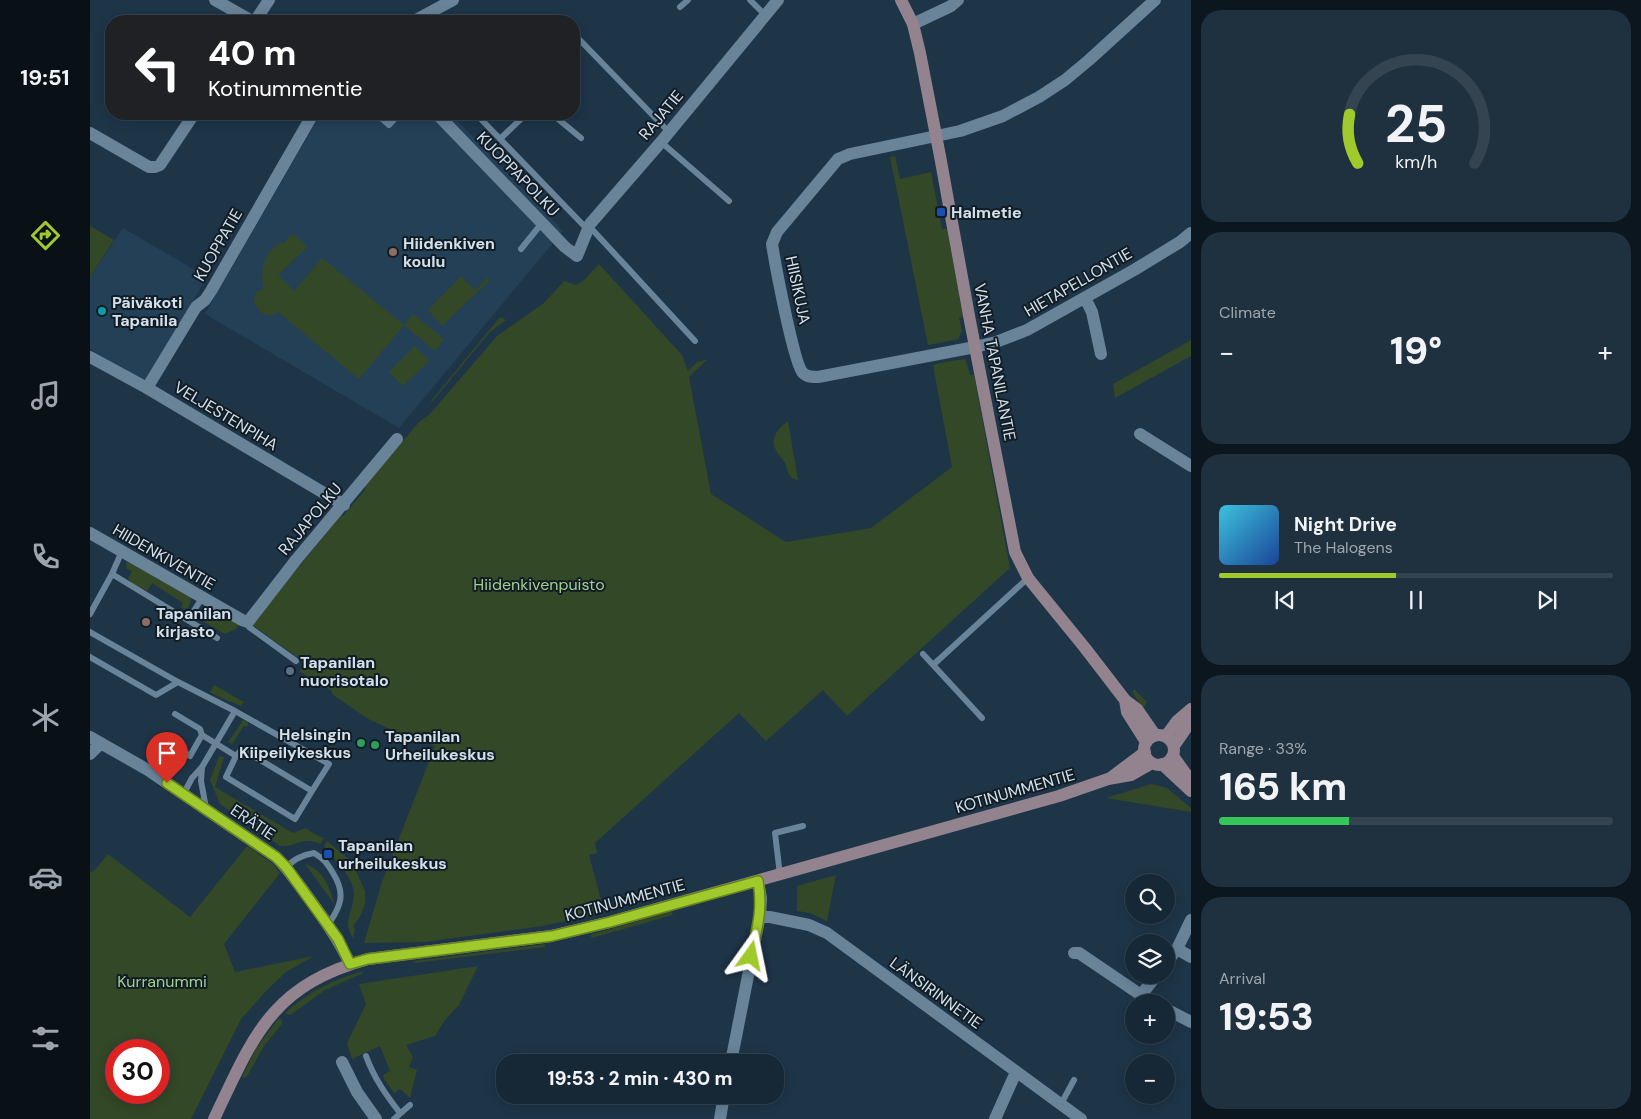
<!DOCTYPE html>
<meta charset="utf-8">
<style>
:root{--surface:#162836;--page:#1f303e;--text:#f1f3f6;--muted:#9ea6ad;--line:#354451;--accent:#a0ca2c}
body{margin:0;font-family:"DM Sans",sans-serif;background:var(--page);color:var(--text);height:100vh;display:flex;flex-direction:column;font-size:19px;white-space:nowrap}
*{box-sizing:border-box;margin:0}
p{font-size:16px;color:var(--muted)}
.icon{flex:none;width:28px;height:28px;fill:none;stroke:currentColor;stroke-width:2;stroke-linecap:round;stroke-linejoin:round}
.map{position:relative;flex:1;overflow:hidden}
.drawer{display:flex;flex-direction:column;gap:10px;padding:10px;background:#0c161e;width:450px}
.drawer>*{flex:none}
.top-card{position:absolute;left:15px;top:15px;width:475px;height:105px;border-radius:20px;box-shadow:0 2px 12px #0003,0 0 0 1px var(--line);background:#202124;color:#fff;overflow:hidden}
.controls{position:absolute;left:1035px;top:874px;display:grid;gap:10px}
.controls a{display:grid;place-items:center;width:50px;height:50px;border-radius:50%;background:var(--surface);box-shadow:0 2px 12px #0003,0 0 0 1px var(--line);font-size:25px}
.speed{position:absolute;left:15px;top:1039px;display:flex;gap:10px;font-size:25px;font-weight:700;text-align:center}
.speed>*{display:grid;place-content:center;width:65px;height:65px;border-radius:50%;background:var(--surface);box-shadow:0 2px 12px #0003,0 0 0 1px var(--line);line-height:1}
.speed .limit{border:8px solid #d22;background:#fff;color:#111}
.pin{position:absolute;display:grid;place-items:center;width:42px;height:42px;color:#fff;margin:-51px -21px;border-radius:50% 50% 50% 0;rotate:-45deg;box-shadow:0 0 5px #0007}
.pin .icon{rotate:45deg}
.me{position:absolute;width:55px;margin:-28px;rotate:12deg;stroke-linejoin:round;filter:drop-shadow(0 0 4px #0008)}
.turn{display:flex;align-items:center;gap:18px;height:105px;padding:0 20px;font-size:22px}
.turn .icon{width:65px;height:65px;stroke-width:2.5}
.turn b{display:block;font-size:35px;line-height:42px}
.big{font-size:38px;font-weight:800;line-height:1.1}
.drawer .tile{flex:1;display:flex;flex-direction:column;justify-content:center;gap:8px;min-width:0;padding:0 18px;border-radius:20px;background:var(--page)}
.drawer .dial{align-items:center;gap:0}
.dial svg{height:130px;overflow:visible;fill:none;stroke:var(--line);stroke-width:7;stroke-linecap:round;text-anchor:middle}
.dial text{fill:var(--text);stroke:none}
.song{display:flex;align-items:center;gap:15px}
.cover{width:60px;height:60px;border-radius:8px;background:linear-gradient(135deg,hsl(190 70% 55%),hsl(220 70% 35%))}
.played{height:5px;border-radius:2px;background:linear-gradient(90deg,var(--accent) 45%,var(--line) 45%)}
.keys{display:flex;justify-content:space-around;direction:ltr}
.heat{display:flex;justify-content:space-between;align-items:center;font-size:28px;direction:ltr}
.charge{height:8px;border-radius:4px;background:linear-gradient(90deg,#34c759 33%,var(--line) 0)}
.trip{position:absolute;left:406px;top:1054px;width:288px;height:50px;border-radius:20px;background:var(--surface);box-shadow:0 2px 12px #0003,0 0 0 1px var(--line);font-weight:800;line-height:50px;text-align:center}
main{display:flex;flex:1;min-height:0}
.tabs{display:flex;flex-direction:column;width:90px;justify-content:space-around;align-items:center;background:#091016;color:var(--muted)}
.tabs .icon{width:35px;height:35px}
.tabs .selected{color:var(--accent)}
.tabs b{font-size:22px;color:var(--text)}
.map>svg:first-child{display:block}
</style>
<main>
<nav class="tabs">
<b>19:51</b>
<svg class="icon selected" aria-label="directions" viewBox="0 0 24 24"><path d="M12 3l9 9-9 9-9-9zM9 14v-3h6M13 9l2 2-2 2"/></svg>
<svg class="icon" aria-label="music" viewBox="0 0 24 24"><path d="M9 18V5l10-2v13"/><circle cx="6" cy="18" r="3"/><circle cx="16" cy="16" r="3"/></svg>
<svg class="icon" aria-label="phone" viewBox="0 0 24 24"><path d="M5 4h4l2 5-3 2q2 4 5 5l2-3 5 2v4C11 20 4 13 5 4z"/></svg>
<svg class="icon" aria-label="climate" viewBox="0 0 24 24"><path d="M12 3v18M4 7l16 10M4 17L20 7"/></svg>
<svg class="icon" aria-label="car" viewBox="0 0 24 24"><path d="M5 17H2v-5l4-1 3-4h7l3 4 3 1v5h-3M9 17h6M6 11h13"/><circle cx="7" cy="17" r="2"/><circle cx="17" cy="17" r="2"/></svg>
<svg class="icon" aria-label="filters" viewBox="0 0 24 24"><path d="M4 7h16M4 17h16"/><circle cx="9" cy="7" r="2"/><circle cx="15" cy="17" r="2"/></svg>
</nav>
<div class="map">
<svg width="1101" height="1119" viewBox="0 0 1101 1119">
<rect width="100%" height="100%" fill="#1e3548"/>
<path fill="#234057" d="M231,114H361L473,231L309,428L115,314Z
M33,228L117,277L55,382L0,349V277Z"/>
<path fill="#334826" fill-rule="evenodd" d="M805,156L810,179L841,172L852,229H857L873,317L869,318L872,331L868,339L838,345L800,157Z
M0,226L24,240L0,277Z
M204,234L217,247L188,275L204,291L232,258L314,325L323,314L354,339L345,351L314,325L269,379L188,312L180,316L171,313L164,303L165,293L173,289C171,268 172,255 191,242L195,243L198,237Z
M509,264L592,355L598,371L607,362L618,359L599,377L621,494L696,542L781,528L862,467L843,365L855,362L875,359L880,375H884L920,568L757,716L733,690L676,741L649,713L505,843L507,853L499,855L514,912L453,926L335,942L274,943L292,882L345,746L329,738L322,739L278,719L242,694V691L209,671L217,664L161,624L208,568L251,515L253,516L275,490V485L330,421L339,415L407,336L454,303L474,281L486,285L494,280Z
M371,276L385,290L398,277L400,280L352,326L338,310Z
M410,317L416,320L399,333L342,402L341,401Z
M1101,340V356L1025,398L1023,384Z
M325,346L339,361L313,386L299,372Z
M698,421L708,480C698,479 698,471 695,463C692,458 688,455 686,450C679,439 689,427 698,421Z
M38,559L100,596L101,601L98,608L94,609L91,607L93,603L62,583L57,591L43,584L38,579L42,571L37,569L36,564Z
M121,608L150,624L146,629L135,634L114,622L110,613Z
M124,685L154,702L151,706L131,698L120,692Z
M1045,690L1057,702L1053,709L1042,691Z
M153,720L158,722V726H154L142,744L138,742Z
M129,756L134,757L125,787L203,833L216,828L224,834L234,838L230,844C213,836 207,847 190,846L130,804L120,780Z
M1061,784L1077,788L1101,808V812L1016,798Z
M237,841L262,862L275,891V903L271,915L263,926L265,930L263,938C250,919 268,907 263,888C259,873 244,859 234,846Z
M157,846L182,863L190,873L134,944L145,972L224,956L196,972L175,992L151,1019L101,1119H0V872L4,871L18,854L100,917ZM26,1050H69V1092H26Z
M215,864C233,869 240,888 245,905Z
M746,875L737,921L720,913L707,911V886Z
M581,911L583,915L502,938L500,935Z
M455,944V947L325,963L324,961Z
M388,966L369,1005L355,1020L345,1036L316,1045L323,1057L319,1067L327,1070L320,1098L310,1089L304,1093L294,1079L293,1075L300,1071L290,1046L262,1059L257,1043L276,1004L269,984Z
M274,971L271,974L235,990L202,1014L199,1015L195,1013C218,992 244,979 274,971Z
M189,1018L192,1020V1024L174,1046L156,1078L152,1077L167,1047Z"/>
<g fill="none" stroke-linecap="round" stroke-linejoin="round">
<path stroke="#698399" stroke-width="6" d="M660,0L675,15
M590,7L598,0
M484,34L579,132
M314,114H315
M386,114L498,230
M462,114L491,138
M288,115L299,125L309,114
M410,139L436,114
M571,142L639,201
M499,226L605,341
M431,249L452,223
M22,574L127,638
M0,614L22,574L32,551
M98,620L112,598
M158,622L159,627L206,661
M0,632L88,682L145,711L239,764L222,791
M833,654L892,718
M0,657L66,695L88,682
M843,665L938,578
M85,714L110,729L112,735
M74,739L100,756L112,735L146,756L152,749L222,791L205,819L136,777L146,756
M112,767L111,781L116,808
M93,795L102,778L112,767L145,711
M196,867C205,859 212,855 224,853C234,859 237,863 243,873C256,894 251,906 238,925
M690,875L685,833L713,826
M276,1056C284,1078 296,1095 310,1113
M971,1104L984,1080
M304,1119L320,1105"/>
<path stroke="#698399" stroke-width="12" d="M125,0L162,21
M1065,0L999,60L975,80L949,97L913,116L870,131L760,154L748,159L687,232L682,244C685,263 704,365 713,373C717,377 723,377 728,377L885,347L906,342L937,330L1044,270L1090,242L1101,233
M165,21L179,0
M324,21L363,0
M823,24L861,6L868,0
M347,114L475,247L487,256L500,224L571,142L688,0
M0,133L59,167H65L70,165L104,114
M995,298L1002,312L1011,354
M0,357L57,388L254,505
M57,388L106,307L115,300L121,291L223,114
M1050,434L1101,466
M0,533L152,620L158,622L206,560L307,439
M0,737L58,770L186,857C198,869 208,883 218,897C234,919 249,940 260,964
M0,754L11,743
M670,915L719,925L737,933L991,1119
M1087,949L1101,957
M984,953H989L1051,995L1064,1002
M1076,963L1087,949L1101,920
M1051,995L1067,975
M1076,1009L1101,1022
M252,1062L267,1092L286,1119
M641,1062L670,915L671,898L668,881
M630,1119L634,1095
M905,1119L926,1072"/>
<path stroke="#93838f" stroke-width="12" d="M811,0L823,24L830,53L850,156L880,321L925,552L938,578L995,648L1035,700L1047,709L1065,735
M1035,700L1037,712L1056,742
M1054 750a15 15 0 1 1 30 0a15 15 0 1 1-30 0Z
M1076,736L1087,721L1101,709
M1084,746L1101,721
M1083,756L1101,781
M1072,764L1101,791
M1019,779L1055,752
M124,1119C164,1035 181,986 278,959L461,936L520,922L969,796L1018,779L1041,775L1062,763"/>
</g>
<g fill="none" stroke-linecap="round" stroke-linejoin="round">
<g stroke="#68831d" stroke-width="12">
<path id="route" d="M77,783L186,857L196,867L248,939L260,964L278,959L462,936L520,922L668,881C673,909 667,929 661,956"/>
</g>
<use href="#route" stroke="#a0ca2c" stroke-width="9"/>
</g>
<g fill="#1a4fb4" stroke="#111c24" stroke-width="2">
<rect x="846" y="207" width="10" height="10" rx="2.5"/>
<rect x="233" y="849" width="10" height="10" rx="2.5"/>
</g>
<g fill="#8d6e63" stroke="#111c24" stroke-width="2">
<circle cx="303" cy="252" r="5"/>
<circle cx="56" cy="622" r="5"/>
</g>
<circle fill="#0f9aa8" stroke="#111c24" stroke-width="2" cx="12" cy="311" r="5"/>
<circle fill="#5c6f8a" stroke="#111c24" stroke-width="2" cx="200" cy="671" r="5"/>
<g fill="#2e9e5b" stroke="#111c24" stroke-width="2">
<circle cx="271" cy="743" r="5"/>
<circle cx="285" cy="745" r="5"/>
</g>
<g text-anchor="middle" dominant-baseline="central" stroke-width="4" stroke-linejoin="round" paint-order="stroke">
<g font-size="16" fill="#d3e1ed" stroke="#111c24">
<text transform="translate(571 115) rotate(-50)">RAJATIE</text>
<text transform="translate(428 174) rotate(46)">KUOPPAPOLKU</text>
<text transform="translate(128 245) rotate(-60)">KUOPPATIE</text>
<text transform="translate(988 282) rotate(-30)">HIETAPELLONTIE</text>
<text transform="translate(708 290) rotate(78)">HIISIKUJA</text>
<text transform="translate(905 362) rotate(79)">VANHA TAPANILANTIE</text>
<text transform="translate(136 416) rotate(31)">VELJESTENPIHA</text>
<text transform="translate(220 519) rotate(-50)">RAJAPOLKU</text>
<text transform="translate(74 557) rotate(30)">HIIDENKIVENTIE</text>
<text transform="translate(925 791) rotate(-16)">KOTINUMMENTIE</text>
<text transform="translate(163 822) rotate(34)">ERÄTIE</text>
<text transform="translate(535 900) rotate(-15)">KOTINUMMENTIE</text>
<text transform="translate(846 993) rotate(36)">LÄNSIRINNETIE</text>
</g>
<g font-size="16" font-weight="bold" fill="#d3e1ed" stroke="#111c24" text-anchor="start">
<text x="861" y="212">Halmetie</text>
<text x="313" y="243">Hiidenkiven<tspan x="313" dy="18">koulu</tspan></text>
<text x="22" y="302">Päiväkoti<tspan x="22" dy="18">Tapanila</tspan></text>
<text x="66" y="613">Tapanilan<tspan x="66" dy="18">kirjasto</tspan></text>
<text x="210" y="662">Tapanilan<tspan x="210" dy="18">nuorisotalo</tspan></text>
<text x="261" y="734" text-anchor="end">Helsingin<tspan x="261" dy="18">Kiipeilykeskus</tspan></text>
<text x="295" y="736">Tapanilan<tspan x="295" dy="18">Urheilukeskus</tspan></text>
<text x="248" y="845">Tapanilan<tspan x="248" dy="18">urheilukeskus</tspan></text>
</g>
<g font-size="16" fill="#a5cf8d" stroke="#111c24">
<text x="449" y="584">Hiidenkivenpuisto</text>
<text x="72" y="981">Kurranummi</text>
</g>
</g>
</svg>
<div class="controls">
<a><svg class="icon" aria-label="search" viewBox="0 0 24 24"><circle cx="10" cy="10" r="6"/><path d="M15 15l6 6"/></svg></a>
<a><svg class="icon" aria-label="layers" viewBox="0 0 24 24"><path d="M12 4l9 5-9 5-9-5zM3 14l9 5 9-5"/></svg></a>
<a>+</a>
<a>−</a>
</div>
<div class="speed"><div class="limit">30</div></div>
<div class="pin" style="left:77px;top:783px;background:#d93025"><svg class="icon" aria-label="arrive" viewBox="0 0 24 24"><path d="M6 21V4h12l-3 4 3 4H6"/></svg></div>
<svg class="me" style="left:661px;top:956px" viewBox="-20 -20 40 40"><path d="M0-17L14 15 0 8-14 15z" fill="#a0ca2c" stroke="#fff" stroke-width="4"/></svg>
<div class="trip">19:53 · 2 min · 430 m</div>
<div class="top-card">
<div class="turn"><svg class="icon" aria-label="left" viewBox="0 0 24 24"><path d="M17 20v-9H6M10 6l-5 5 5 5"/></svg><div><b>40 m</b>Kotinummentie</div></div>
</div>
</div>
<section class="drawer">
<div class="tile dial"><svg viewBox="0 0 100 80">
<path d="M14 69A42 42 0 1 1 86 69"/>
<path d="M14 69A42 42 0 0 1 9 39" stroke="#a0ca2c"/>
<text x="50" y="56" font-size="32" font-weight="700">25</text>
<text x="50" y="72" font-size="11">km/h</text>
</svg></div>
<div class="tile"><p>Climate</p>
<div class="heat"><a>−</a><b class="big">19°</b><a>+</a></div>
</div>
<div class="tile">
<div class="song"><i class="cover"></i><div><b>Night Drive</b><p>The Halogens</p></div></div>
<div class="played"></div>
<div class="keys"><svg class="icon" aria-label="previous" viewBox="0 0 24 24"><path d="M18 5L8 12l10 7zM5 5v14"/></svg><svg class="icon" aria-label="pause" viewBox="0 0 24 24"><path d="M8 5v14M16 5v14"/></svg><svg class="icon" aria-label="next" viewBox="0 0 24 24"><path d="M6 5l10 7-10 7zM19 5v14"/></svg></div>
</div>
<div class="tile"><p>Range · 33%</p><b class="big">165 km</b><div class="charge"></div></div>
<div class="tile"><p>Arrival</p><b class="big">19:53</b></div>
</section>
</main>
